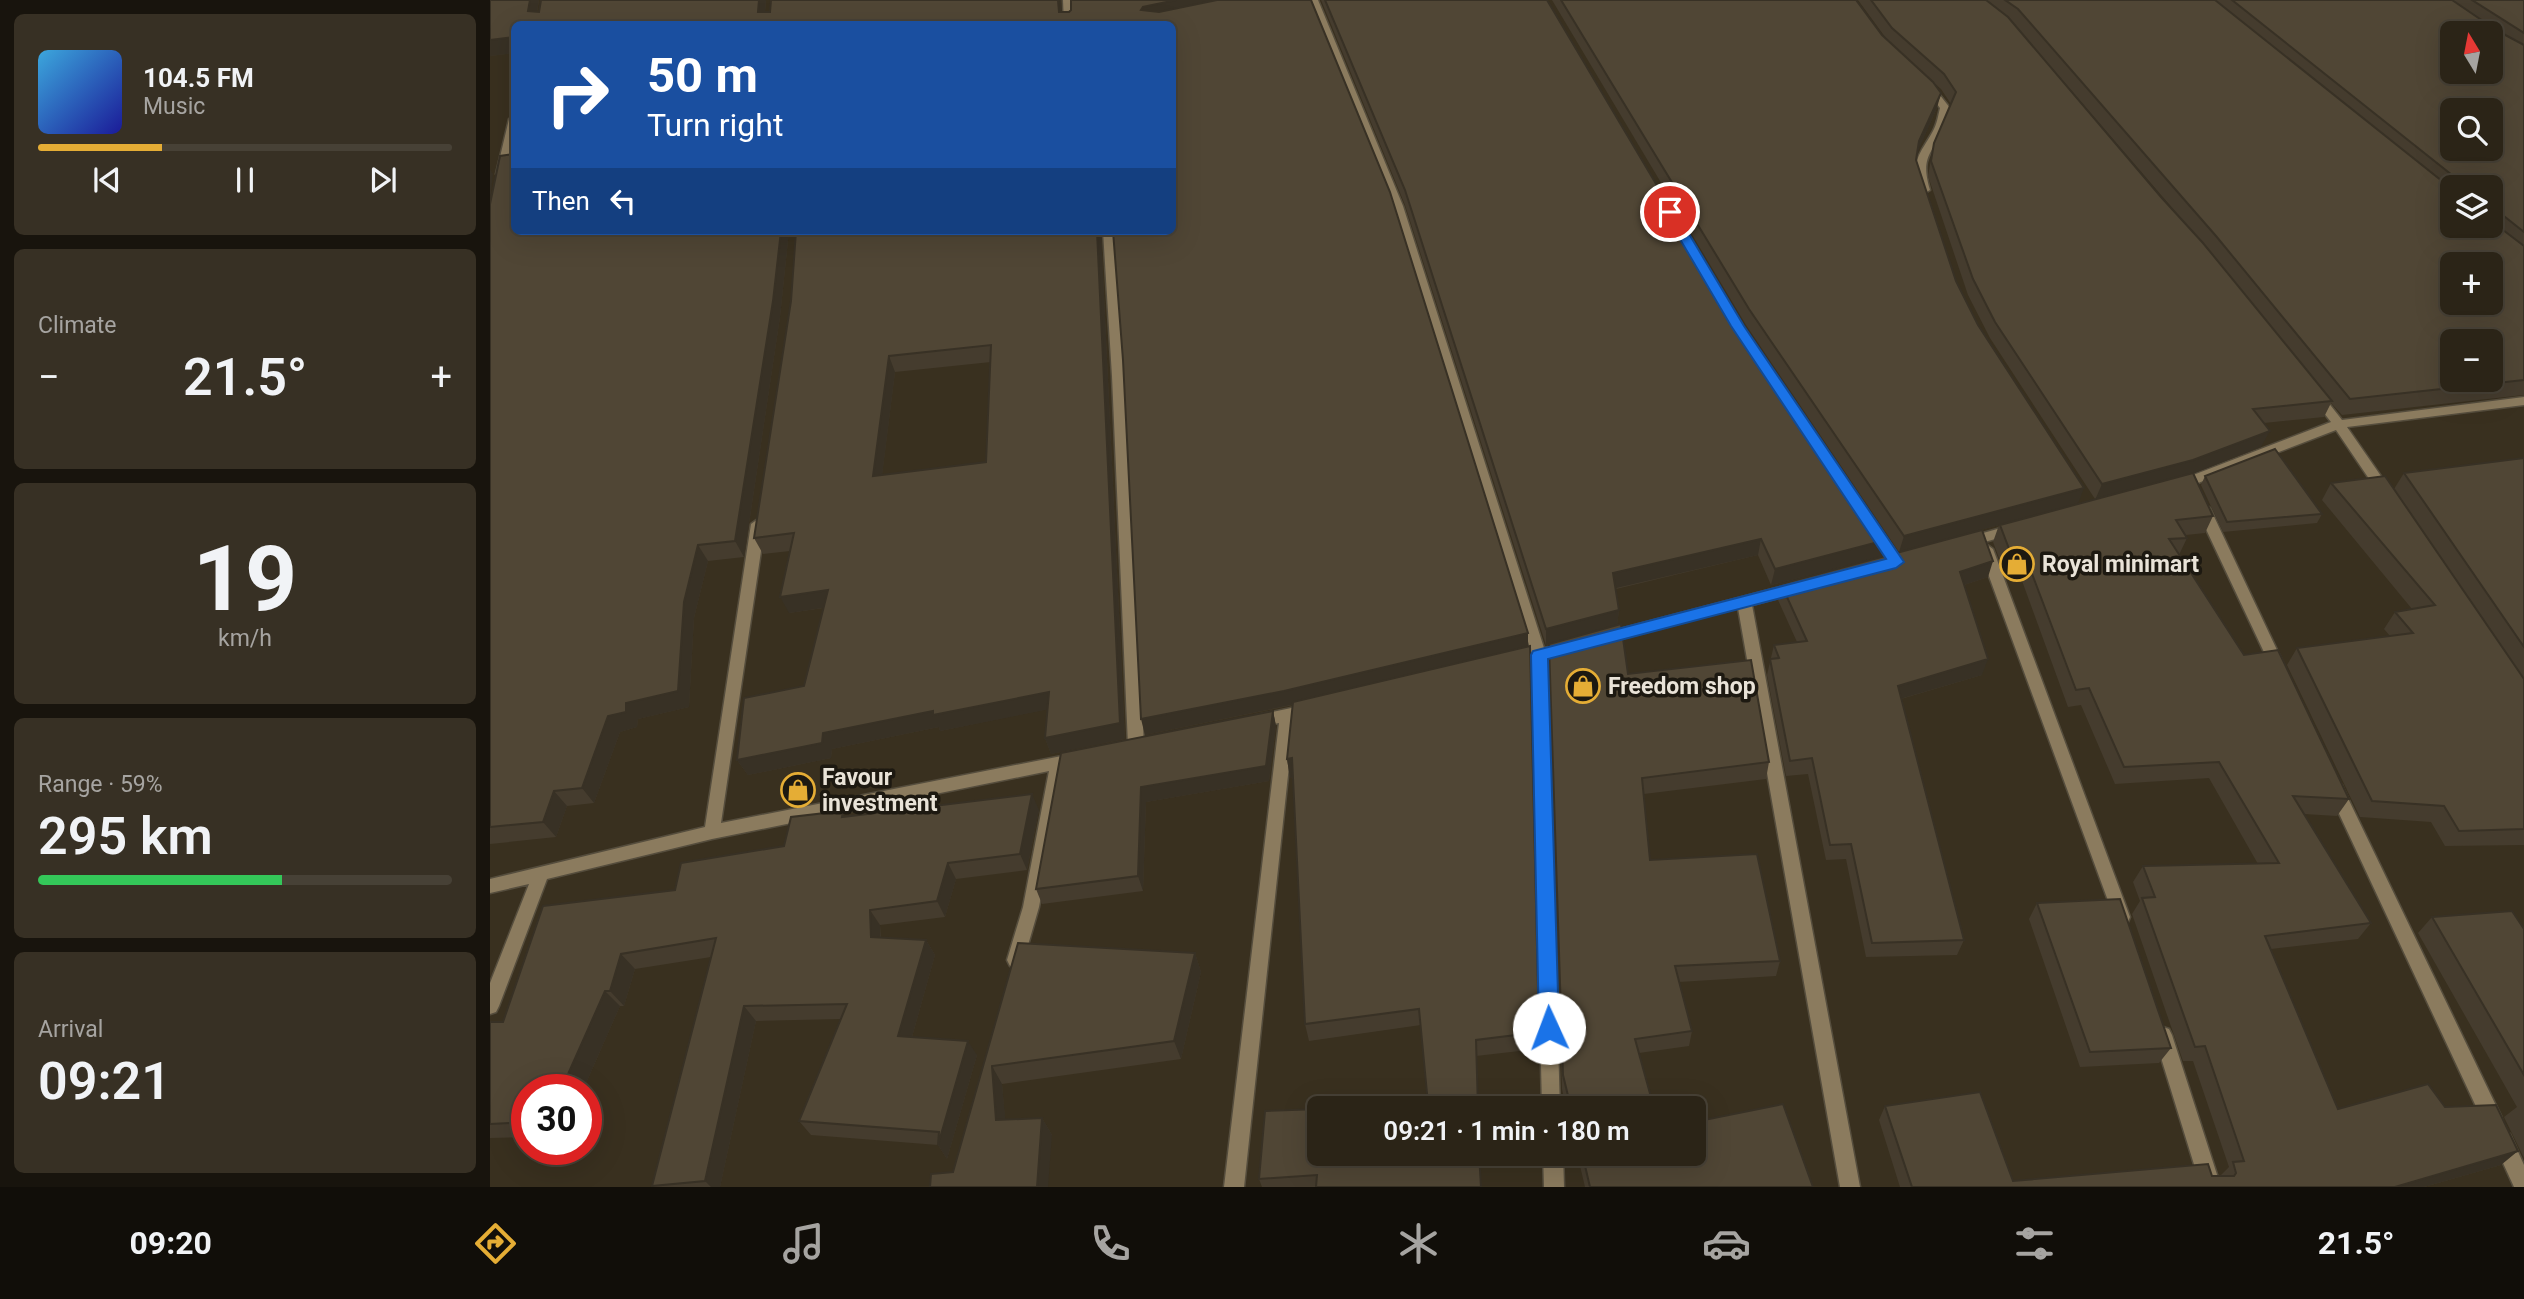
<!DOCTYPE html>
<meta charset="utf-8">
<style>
:root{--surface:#2b2417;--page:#373024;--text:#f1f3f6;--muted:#a6a4a1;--line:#474136;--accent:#e5ad35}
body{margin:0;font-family:Roboto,sans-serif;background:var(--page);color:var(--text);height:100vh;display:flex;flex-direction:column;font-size:26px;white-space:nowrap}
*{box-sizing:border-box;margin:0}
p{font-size:23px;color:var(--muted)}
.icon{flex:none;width:38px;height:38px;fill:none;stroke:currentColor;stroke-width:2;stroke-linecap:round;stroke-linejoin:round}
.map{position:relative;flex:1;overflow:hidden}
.drawer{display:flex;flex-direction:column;gap:14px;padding:14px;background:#18140d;width:490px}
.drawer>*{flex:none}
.guide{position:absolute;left:21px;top:21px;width:665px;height:214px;border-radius:10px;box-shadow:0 7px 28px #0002,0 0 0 2px var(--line);background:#1a4fa0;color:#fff;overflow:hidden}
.needle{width:46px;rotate:350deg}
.fabs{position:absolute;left:1950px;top:21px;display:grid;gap:14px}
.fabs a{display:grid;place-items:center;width:63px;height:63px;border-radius:10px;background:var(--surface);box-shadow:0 7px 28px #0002,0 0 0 2px var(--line);font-size:35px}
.speed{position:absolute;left:21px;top:1074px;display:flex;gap:14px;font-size:35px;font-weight:700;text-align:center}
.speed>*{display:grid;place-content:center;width:91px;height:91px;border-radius:50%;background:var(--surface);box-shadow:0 7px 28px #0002,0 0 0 2px var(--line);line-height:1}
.speed .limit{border:10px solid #d22;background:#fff;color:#111}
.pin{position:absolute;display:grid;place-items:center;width:60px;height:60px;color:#fff;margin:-30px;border:4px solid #fff;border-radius:50%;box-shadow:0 2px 7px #0007}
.me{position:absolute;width:77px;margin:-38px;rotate:358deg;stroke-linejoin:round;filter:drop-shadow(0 0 5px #0008)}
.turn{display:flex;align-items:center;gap:24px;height:147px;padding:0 21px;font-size:32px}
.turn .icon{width:91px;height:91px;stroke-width:2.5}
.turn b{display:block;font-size:49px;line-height:60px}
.then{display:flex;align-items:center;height:66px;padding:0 21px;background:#0003;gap:14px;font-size:26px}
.big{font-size:52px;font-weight:600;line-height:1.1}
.drawer .card{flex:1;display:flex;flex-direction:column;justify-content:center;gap:10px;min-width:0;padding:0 24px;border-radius:10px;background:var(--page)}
.drawer .dial{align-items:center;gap:0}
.dial b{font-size:91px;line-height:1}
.song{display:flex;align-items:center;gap:21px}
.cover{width:84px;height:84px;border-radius:10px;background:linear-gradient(135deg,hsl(200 70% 55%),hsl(240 70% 35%))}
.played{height:7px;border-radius:4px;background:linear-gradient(90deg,var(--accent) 30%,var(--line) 30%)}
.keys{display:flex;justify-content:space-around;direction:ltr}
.heat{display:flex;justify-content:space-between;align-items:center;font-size:38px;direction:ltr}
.charge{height:10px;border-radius:5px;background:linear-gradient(90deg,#34c759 59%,var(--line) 0)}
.trip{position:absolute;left:817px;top:1096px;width:399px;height:70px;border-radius:10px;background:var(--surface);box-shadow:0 7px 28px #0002,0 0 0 2px var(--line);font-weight:600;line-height:70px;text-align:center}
.menu{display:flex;height:112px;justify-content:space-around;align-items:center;background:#110e09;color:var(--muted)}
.menu .icon{width:49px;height:49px}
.menu .on{color:var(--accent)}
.menu b{font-size:32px;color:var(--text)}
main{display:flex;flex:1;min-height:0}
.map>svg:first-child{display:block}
</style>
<main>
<section class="drawer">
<div class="card">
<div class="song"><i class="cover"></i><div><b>104.5 FM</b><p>Music</p></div></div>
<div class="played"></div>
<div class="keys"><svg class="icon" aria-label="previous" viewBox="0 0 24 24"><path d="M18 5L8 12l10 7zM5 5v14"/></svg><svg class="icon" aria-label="pause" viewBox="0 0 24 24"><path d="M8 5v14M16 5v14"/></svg><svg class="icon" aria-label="next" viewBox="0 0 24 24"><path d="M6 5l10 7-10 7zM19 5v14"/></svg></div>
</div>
<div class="card"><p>Climate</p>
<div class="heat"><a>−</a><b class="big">21.5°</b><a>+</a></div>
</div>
<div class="card dial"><b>19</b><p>km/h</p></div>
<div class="card"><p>Range · 59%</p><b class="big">295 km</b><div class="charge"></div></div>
<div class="card"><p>Arrival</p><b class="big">09:21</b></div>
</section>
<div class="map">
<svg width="2034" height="1187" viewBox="0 0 2034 1187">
<rect width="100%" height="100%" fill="#39301f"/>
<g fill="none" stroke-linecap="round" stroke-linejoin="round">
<g stroke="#554d3d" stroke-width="3">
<path id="minor" d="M573,0H581L582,24H574Z
M820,0H828L913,206L1054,648L1075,644L1080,645L1082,649L1080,653L1056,659L1070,1108H1052L1042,662L1023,667L1018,665L1016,661L1018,657L1041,651L903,206Z
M1436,85H1442L1460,108C1458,116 1457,124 1453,131C1439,156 1431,159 1440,190L1435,193L1430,190C1421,159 1429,156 1443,131C1447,124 1448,116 1450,108L1434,87Z
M24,116V138L16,174L11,177L6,174L19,119Z
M613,231H623L634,376L654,745L651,749L646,751L641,749L638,745L622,376Z
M1826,391L1830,392L1852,420L2034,397V405L1857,427L1902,492L1895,496L1890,495L1846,430L1695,488H1685L1683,485L1685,482L1841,422L1820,395Z
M1713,503L1720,508L1795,667L1793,671H1783L1781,667L1706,508Z
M268,519L275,524L231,823L587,753L592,755L595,759L592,763L575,768L549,907L532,966L526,968L520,966L517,960L533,907L559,771L222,839L57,879L9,1006L6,1012L0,1014V983L39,884L0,893V879L215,827L261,524Z
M1525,524L1532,529L1530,532L1477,547L1470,542L1472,539Z
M1384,525L1389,527L1411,559L1413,562L1411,565H1401L1379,533L1377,530Z
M1496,544L1503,549L1640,917L1638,922L1632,925L1626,922L1624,917L1489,549Z
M1305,583L1310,584L1312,588L1310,592L1262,605L1370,1187H1350L1248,608L1115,643L1110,642L1108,638L1110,634L1115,633Z
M820,704L825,706L828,710L825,714L804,719L754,1187H734L789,723L768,727L763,725L760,721L763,717L768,715Z
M1846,783L1852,785L1854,790L2011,1116L2013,1123L2011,1130L2004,1132L1997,1130L1838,790L1840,785Z
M1673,1027L1679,1029L1682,1035L1731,1187H1711L1664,1035L1667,1029Z
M2013,1132L2020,1134L2034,1165V1187H2024L2003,1141L2006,1134Z
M1053,1153H1073L1074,1187H1054Z"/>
</g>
<use href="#minor" fill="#8b7b5e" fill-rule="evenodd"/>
</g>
<path fill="#453c2e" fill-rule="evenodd" d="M0,0H49L47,12L276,0L275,12L570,0L571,12L1038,647L1049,1032L1048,1049L986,1056L938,1104L931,1025L819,1041L815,1024L803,777L800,778L797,759L803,705L655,735L682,231L24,24V53L0,56Z
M831,0H1057L1242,312L1396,540L1392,556L1281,585L1268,555L1126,589L1129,610L1127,625L1138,674L1279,762L1276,779L1154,794L1160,860L1290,961L1286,976L1189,982L1202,1031L1199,1046L1149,1053L1164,1108H1076L1072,1089L1059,661V644L1056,645L915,205Z
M1062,0H1366L1392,35L1398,41L1368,0H2034V395L1852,415L1841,403L1834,417L1774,423L1771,447L1703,473L1723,516L1715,533L1696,535L1697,538L1689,555L1754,655L1859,799L1847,816L1814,814L1881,923L1868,939L1781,949L1848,1109L1955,1107L2011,1165L1934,1187H1410L1389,1120L1395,1106L1523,1181L1730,1176L1739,1167L1703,1061H1693L1642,914L1650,901L1643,882L1653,866L1768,864L1719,778L1625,784L1591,705L1578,707L1527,567L1514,571L1503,542L1509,525L1409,552L1256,325ZM1523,23L1696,224L1671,197ZM1444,83L1451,89L1461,104L1444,143L1438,176L1478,295L1500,338L1605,499L1588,504L1488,325L1466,281L1426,160L1427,152L1447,108ZM1962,187H2000V226H1962Z
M0,204L24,231H299L290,317L254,557L218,561L204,618L199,707L148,719L147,727L130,732L104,803L77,806L66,837L0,844Z
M611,231L635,739L561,754L555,738L558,709L450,731L449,727L342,749L341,758L258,775L247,760L314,686L334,608L299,613L300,551L273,554L264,538L301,301ZM501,362L496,462L392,475L405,372Z
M2034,458V845L1955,846L1941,822L1870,817L1797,665L1807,648L1900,636L1894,629L1905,612L1922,609L1832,500L1841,483L1904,489L1914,473Z
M1715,476L1832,514L1827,523L1733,532L1711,485Z
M1498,577L1474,585L1492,675L1411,699L1474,940L1467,955L1376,957L1356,859L1336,860L1318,774L1296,776L1277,675L1284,645L1307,642L1288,600L1291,584Z
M783,711L786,726L779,781L656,802L653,891L552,904L546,889L571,753Z
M549,810L537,870L466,879L455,917L390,925L391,937L436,940L445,955L422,1037L487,1055L457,1159L448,1145L321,1135L309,1121L351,1019L266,1021L230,1187H163L221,957L145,969L134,1006H130L93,1090H37V1137L0,1138V1022H13L185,890L294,846L357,816Z
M1547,903L1681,1048L1669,1063L1590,1067L1539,919Z
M1942,917L2034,929V1158L2014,1117L2027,1107L1928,933Z
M528,943L705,953L711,972L691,1059L512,1084L515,1120L552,1118L562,1135L463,1172Z
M830,1109L991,1187H772L769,1179Z
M1087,1153H1204L1323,1187H1095Z"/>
<path fill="#383125" d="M40,0H49L45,24L38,11Z
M269,0H276L274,24L268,12Z
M568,0H571L572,24L569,12Z
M686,0H754L653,24L651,10L653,7Z
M24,37V53L0,56V40Z
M1451,93L1447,108L1426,156L1429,141Z
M0,169L3,174L0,203Z
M291,231H299L290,317L254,557L245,541Z
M607,231H611L635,739L561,754L555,738Z
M399,356L405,372L390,492L383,476Z
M1780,431L1771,447L1695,477L1605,500L1612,484Z
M1594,488L1588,504L1409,552L1414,536Z
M1271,539L1268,555L1122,589L1123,573Z
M1396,540L1392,556L1281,585L1285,569Z
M208,545L218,561L204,618L199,707L148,719L147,727L130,732L104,803L92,788L118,716L136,703L194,602Z
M1533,550L1527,567L1514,571L1521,554Z
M1503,561L1498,577L1465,588L1470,572Z
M338,590L346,606L299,613L290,597Z
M1129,610L1127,626L1056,645V629Z
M1038,633V649L796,706L655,735L651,719Z
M1498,659L1492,675L1403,701L1408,686Z
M559,692L565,708L450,731L449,727L342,749L341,758L258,775L247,760L333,733L443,711Z
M783,711L786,726L779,781L656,802L653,891L648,876L651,787Z
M802,758L806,777L800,778L797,759Z
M64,791L77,806L66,837L53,822Z
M542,794L549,810L537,870L530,854Z
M458,863L466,879L455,917L447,901Z
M380,910L390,925L391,952L381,937Z
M436,940L445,955L418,1051L408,1036Z
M705,953L711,972L691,1059L684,1041Z
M131,954L145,969L134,1006L120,991Z
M115,991L130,1006L93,1090H71Z
M254,1006L266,1021L230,1187H221L215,1181Z
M478,1041L487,1055L457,1159L448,1145Z
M502,1066L512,1084L517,1137L506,1120Z
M552,1118L562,1135L558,1187H547Z
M2028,1151L2011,1165L1934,1187H1905Z"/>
<path fill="#504635" stroke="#383125" stroke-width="2" fill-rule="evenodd" d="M0,0H40L38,11L49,12L51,0H269L268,12H280L281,0H568L569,12H579L581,10V0H686L653,7L651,10L669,12L727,0H821L900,192L1038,633L794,691L651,719L633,360L623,231H682V24H24V37L0,40Z
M835,0H1057L1242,312L1396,540L1285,569L1271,539L1123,573L1129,610L1056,629L915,190Z
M1071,0H1366L1392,35L1443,82L1451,93L1429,141L1426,160L1466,281L1488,325L1594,488L1414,536L1259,309Z
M1381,0H1496L1518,17L1671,197L1713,243L1842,401L1763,409L1780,431L1703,460L1612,484L1505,322L1483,279L1441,161L1444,143L1466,92L1454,74L1402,28Z
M1515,0H1725L1962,189V226H2000V220L2034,246V380L1860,399L1726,236L1528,9ZM1962,264H2000V303H1962ZM1962,341H2000V380H1962Z
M1742,0H1962L1993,21H2005L2006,30L2034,45V232L2005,209L2000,208V187H1972V183ZM1962,33H2000V72H1962ZM1962,110H2000V149H1962Z
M1982,0H2034V33Z
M24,154V231H291L283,301L245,541L208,545L194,602L188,691L136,703V712L118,716L92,788L64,791L53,822L0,827V204L10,156Z
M306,231H607L630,723L555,738L559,692L443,715V711L333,733L332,743L247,760L254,698L314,686L338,590L290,597L304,533L264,538L301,301ZM501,345L496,462L383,476L399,356Z
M1785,449L1832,514L1737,522L1715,476Z
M2034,458V647L1914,473Z
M1703,473L1723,516L1686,520L1697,538L1679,539L1754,655L1788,650L1859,799L1803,796L1881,923L1775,936L1848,1109L1938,1084L1955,1107L2006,1105L2028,1151L1905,1187H1422L1395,1106L1490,1092L1523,1181L1718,1164L1722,1176H1744L1746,1173L1743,1162L1754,1161L1715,1046L1705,1047L1652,898L1665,897L1653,866L1789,863L1729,762L1634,767L1599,688L1586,690L1533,550L1521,554L1510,525Z
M1895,476L2034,679V829L1969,831L1954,806L1882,801L1807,648L1923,633L1905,612L1945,605L1841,483Z
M1492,530L1503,561L1470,572L1498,659L1408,686L1474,940L1382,943L1361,844L1340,845L1322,758L1300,761L1280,659L1289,658L1284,645L1317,641L1291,584Z
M1131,624L1138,674L1261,660L1279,762L1152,778L1160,860L1267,854L1290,961L1185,966L1202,1031L1145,1039L1164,1108H1081L1073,1075L1059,644Z
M1040,646L1049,1032L986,1040L988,1108H850L938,1104L929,1009L815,1024L802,758L797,759L803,702Z
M783,711L776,766L651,787L648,876L546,889L571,753Z
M542,794L530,854L458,863L447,901L380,910L381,937L436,940L408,1036L478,1041L448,1145L449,1132L309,1121L357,1004L254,1006L215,1181L162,1186L226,938L131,954L120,991H115L71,1090H37V1122L0,1124V1022H13L53,906L185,890L191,863L294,846L301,817L353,811L352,817Z
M1630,899L1681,1048L1600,1052L1547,903Z
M2022,911L2034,929V1075L1942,917Z
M528,943L705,953L684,1041L502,1066L506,1120L552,1118L547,1187H440L441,1174L463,1172Z
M1293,1104L1323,1187H1100L1092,1153H1204V1122Z
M830,1109V1153H989L991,1187H826L827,1175L769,1179L775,1111Z"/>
<path fill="#1a73e8" stroke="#114b97" stroke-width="2" d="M1180,208L1186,212L1254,326L1414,562L1406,568L1058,659L1069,1028L1067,1035L1059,1038L1052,1035L1049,1028L1041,655L1043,651L1396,559L1241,326L1174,212Z"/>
<defs>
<g id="shop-ring" transform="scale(1.75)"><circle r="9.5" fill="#1d1911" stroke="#e5ad35" stroke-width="1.5"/><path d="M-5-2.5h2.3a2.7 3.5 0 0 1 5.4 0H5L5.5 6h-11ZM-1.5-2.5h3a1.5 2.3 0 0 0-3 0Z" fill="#e5ad35"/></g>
</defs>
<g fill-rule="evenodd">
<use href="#shop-ring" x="1527" y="564"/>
<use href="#shop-ring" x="1093" y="686"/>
<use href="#shop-ring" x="308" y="790"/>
</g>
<g text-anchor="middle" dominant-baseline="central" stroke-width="7" stroke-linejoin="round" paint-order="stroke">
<g font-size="23" font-weight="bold" fill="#e9e3d8" stroke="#1d1911" text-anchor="start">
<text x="1552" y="564">Royal minimart</text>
<text x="1118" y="686">Freedom shop</text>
<text x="332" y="777">Favour<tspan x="332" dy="26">investment</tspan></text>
</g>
</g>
</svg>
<div class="fabs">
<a><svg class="needle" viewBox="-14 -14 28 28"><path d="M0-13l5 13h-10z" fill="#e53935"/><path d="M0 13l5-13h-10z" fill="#a6a4a1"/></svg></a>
<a><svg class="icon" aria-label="search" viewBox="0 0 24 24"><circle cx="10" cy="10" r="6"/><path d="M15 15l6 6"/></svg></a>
<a><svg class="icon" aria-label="layers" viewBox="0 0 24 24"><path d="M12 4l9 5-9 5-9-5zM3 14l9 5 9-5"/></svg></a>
<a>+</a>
<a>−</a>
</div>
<div class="speed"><div class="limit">30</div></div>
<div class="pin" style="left:1180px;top:212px;background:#d93025"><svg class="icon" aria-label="arrive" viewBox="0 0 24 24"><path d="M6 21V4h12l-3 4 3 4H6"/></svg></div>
<svg class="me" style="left:1059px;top:1028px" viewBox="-20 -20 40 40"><circle r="19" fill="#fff"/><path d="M0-13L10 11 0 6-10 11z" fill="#1a73e8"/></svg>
<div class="trip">09:21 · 1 min · 180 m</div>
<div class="guide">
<div class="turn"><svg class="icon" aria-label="right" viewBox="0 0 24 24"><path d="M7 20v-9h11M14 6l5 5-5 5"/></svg><div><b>50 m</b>Turn right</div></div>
<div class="then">Then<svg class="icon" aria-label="left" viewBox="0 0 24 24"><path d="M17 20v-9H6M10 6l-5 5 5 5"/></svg></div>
</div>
</div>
</main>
<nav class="menu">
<b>09:20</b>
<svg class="icon on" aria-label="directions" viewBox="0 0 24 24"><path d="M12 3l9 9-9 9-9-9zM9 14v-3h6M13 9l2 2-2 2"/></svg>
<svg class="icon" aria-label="music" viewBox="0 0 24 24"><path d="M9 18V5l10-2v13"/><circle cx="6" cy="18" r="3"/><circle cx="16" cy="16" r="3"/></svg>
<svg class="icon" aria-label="phone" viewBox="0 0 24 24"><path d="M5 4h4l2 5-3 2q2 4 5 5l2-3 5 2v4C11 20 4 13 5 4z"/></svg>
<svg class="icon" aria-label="climate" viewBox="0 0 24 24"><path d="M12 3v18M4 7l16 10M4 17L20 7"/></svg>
<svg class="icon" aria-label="car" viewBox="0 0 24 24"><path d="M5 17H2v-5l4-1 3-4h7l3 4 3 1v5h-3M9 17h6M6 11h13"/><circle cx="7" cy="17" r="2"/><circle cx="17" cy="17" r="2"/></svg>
<svg class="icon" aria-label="filters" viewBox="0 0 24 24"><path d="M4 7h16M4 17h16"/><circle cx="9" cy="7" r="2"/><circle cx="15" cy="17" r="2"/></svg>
<b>21.5°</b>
</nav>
